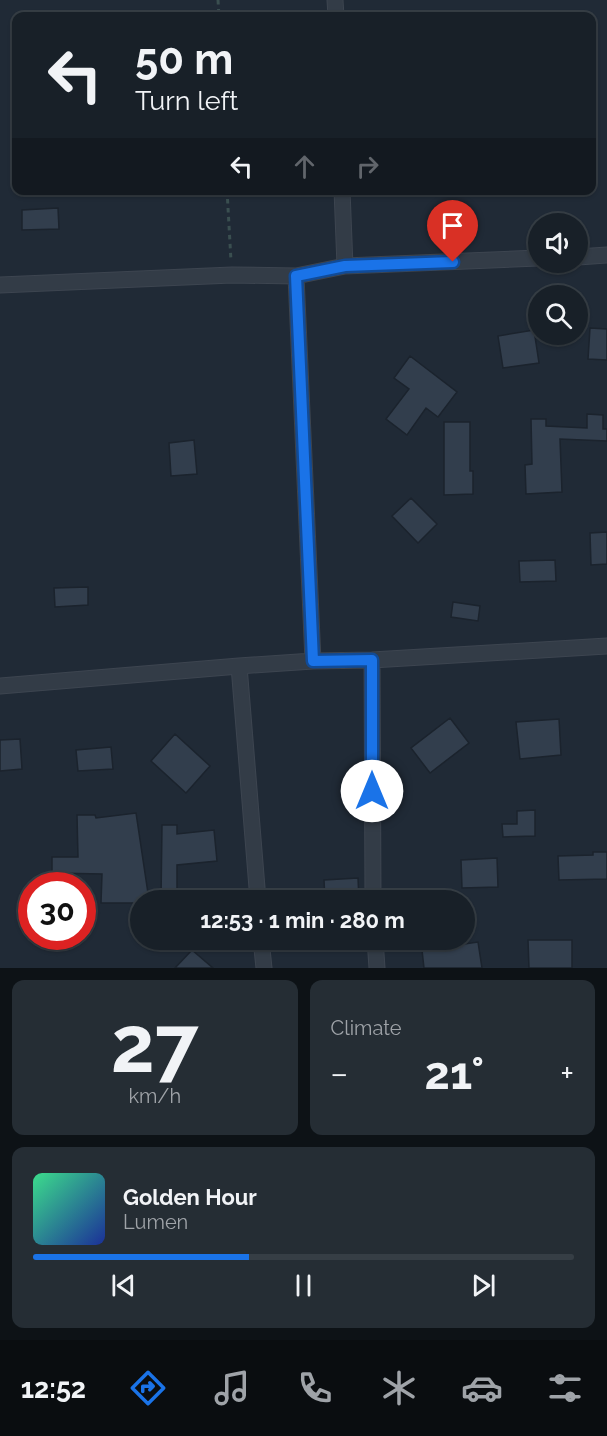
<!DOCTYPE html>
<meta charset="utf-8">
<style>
:root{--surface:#182028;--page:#252d34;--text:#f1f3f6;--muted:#9fa3a8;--line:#363e45;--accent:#1a73e8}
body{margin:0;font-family:Raleway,sans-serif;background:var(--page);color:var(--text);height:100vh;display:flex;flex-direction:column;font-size:22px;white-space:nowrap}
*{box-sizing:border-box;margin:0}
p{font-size:20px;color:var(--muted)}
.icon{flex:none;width:33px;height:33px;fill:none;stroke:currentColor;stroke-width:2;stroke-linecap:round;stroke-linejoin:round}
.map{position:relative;height:968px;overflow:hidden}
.side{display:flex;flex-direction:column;gap:12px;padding:12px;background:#0d1216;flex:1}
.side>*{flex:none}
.hud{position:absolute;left:12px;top:12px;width:584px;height:183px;border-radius:12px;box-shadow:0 2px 4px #0004,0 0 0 2px var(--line);background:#182028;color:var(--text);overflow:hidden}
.tools{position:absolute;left:528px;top:213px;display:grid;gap:12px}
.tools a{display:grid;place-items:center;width:60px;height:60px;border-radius:50%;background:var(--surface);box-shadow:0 2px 4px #0004,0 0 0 2px var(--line);font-size:30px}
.speed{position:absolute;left:18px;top:872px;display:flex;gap:12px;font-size:30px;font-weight:700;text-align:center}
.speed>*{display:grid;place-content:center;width:78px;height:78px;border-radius:50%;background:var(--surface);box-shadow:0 2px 4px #0004,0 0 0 2px var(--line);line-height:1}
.speed .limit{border:9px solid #d22;background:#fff;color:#111}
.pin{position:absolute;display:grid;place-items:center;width:51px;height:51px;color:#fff;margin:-62px -26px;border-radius:50% 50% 50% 0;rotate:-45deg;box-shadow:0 0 6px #0007}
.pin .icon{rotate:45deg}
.me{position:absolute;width:66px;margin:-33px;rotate:0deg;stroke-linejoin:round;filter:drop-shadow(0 0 4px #0008)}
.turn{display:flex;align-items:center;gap:21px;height:126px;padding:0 24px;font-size:27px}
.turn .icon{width:78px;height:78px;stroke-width:2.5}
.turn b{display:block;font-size:42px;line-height:51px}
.lanes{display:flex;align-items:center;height:57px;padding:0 24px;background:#0003;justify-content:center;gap:30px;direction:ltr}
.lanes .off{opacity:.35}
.big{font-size:45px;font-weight:700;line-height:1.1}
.side .card{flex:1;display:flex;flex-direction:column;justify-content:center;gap:9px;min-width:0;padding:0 21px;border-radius:12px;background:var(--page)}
.side .dial{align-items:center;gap:0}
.dial b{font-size:78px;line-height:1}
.song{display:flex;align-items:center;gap:18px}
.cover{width:72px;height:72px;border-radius:9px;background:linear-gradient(135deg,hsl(150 70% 55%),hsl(230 70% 35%))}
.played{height:6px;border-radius:3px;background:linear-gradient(90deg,var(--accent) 40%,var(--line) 40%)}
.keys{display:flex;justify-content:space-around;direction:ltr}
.heat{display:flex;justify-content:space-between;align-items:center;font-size:33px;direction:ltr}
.side .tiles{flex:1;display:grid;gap:12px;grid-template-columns:1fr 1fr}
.card:last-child{grid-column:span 2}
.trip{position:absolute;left:130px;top:890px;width:345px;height:60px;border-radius:30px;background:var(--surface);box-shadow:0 2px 4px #0004,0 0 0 2px var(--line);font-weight:700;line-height:60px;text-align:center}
.dock{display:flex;height:96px;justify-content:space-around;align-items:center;background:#0a0d10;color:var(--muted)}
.dock .icon{width:42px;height:42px}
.dock .selected{color:var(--accent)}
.dock b{font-size:27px;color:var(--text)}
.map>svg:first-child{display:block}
</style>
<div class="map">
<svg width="607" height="968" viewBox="0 0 607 968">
<rect width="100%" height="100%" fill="#202a36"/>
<path fill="#323e4d" stroke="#1b232d" stroke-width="1.5" d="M58,208L59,229L22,230V210Z
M590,328L607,329V360L588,359Z
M534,330L539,363L503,368L498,336Z
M410,356L457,392L438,417L426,408L407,435L386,419L409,389L394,378Z
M587,414L603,415V429H607V441L560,439L562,492L526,494L525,465L532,464L531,419H546V426L587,428Z
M444,422H470V471H473V494L444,495Z
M194,440L197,474L171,476L169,443Z
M411,498L437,524L418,543L392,516Z
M607,532V564L591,565L590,533Z
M555,560L556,581L520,582L519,561Z
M88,587V605L55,607L54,588Z
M453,602L480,606L478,621L451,617Z
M450,718L469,743L430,773L411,748Z
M559,719L561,755L520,759L516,722Z
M175,734L210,766L186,793L151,761Z
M20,739L22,769L0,771V740Z
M111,747L113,769L78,771L76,750Z
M535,810V836L503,837L502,824H517V811Z
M136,813L149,900H141V903H101L102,874L52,873V857H78L77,815H95L96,818Z
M162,825H177V834L214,830L217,861L177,865V900H161Z
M593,852H607V879L559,880L558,856L593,855Z
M497,858L498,887L462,888L461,860Z
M358,878L359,900H325L324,880Z
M528,940H572V968H529Z
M478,942L482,968H424L422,950Z
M192,950L213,968H175Z"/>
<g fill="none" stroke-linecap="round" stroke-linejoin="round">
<g stroke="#3d4550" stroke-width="17">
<path id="street" d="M335,0L336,16
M342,190L345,266
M578,257L607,255
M296,276L313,661
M0,285L232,275L296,276L345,266L538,258
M372,660L373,900
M239,666L258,900
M0,686L239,666L313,661L372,660L607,646
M261,939L264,968
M375,939L377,968"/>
</g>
<path stroke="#3a4f50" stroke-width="3" stroke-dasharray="4.5 4.5" stroke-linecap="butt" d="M218,0L219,16
M227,190L231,261"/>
<use href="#street" stroke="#333c47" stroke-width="15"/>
</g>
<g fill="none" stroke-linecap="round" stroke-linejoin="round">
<g stroke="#114b97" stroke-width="15">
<path id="route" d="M372,791V660L313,661L296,276L345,266L453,262"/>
</g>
<use href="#route" stroke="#1a73e8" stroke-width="10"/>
</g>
</svg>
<div class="tools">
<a><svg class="icon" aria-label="sound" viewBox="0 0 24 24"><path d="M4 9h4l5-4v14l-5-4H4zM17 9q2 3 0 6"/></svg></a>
<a><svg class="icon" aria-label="search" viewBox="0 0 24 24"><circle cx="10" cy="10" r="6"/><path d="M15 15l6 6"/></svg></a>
</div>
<div class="speed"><div class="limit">30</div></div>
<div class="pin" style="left:453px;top:262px;background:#d93025"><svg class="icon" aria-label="arrive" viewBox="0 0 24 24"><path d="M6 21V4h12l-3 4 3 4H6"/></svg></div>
<svg class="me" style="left:372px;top:791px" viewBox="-20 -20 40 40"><circle r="19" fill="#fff"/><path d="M0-13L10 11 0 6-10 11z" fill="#1a73e8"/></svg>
<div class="trip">12:53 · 1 min · 280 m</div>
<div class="hud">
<div class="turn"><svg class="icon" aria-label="left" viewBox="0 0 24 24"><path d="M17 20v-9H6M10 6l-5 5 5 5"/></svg><div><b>50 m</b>Turn left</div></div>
<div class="lanes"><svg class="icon" aria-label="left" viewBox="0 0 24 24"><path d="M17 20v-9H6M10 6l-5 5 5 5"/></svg><svg class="icon off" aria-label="ahead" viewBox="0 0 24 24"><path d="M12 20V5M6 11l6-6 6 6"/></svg><svg class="icon off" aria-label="right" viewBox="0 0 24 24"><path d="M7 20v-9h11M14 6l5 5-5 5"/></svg></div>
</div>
</div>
<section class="side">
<div class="tiles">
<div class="card dial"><b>27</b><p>km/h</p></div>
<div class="card"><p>Climate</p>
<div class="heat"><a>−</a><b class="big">21°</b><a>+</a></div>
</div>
<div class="card">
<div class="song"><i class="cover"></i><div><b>Golden Hour</b><p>Lumen</p></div></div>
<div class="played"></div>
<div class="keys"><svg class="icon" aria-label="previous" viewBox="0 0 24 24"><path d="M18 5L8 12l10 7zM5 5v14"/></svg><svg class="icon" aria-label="pause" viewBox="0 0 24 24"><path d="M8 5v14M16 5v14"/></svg><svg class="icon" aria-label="next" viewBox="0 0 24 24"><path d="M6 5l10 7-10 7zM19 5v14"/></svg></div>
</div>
</div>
</section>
<nav class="dock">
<b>12:52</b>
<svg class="icon selected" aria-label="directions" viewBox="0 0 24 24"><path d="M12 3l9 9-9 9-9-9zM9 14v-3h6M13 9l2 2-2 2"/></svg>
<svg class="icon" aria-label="music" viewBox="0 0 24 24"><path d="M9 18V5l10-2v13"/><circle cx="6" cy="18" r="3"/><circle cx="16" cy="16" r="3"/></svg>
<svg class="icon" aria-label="phone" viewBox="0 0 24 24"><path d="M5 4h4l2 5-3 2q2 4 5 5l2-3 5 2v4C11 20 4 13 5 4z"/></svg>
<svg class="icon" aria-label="climate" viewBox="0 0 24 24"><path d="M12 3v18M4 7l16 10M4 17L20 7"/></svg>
<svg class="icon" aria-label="car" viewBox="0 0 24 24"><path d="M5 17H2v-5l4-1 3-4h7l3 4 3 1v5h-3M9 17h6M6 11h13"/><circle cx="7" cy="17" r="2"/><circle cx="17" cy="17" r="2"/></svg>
<svg class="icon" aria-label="filters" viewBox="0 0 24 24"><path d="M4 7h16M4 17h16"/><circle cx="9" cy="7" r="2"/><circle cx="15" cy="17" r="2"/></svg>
</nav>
